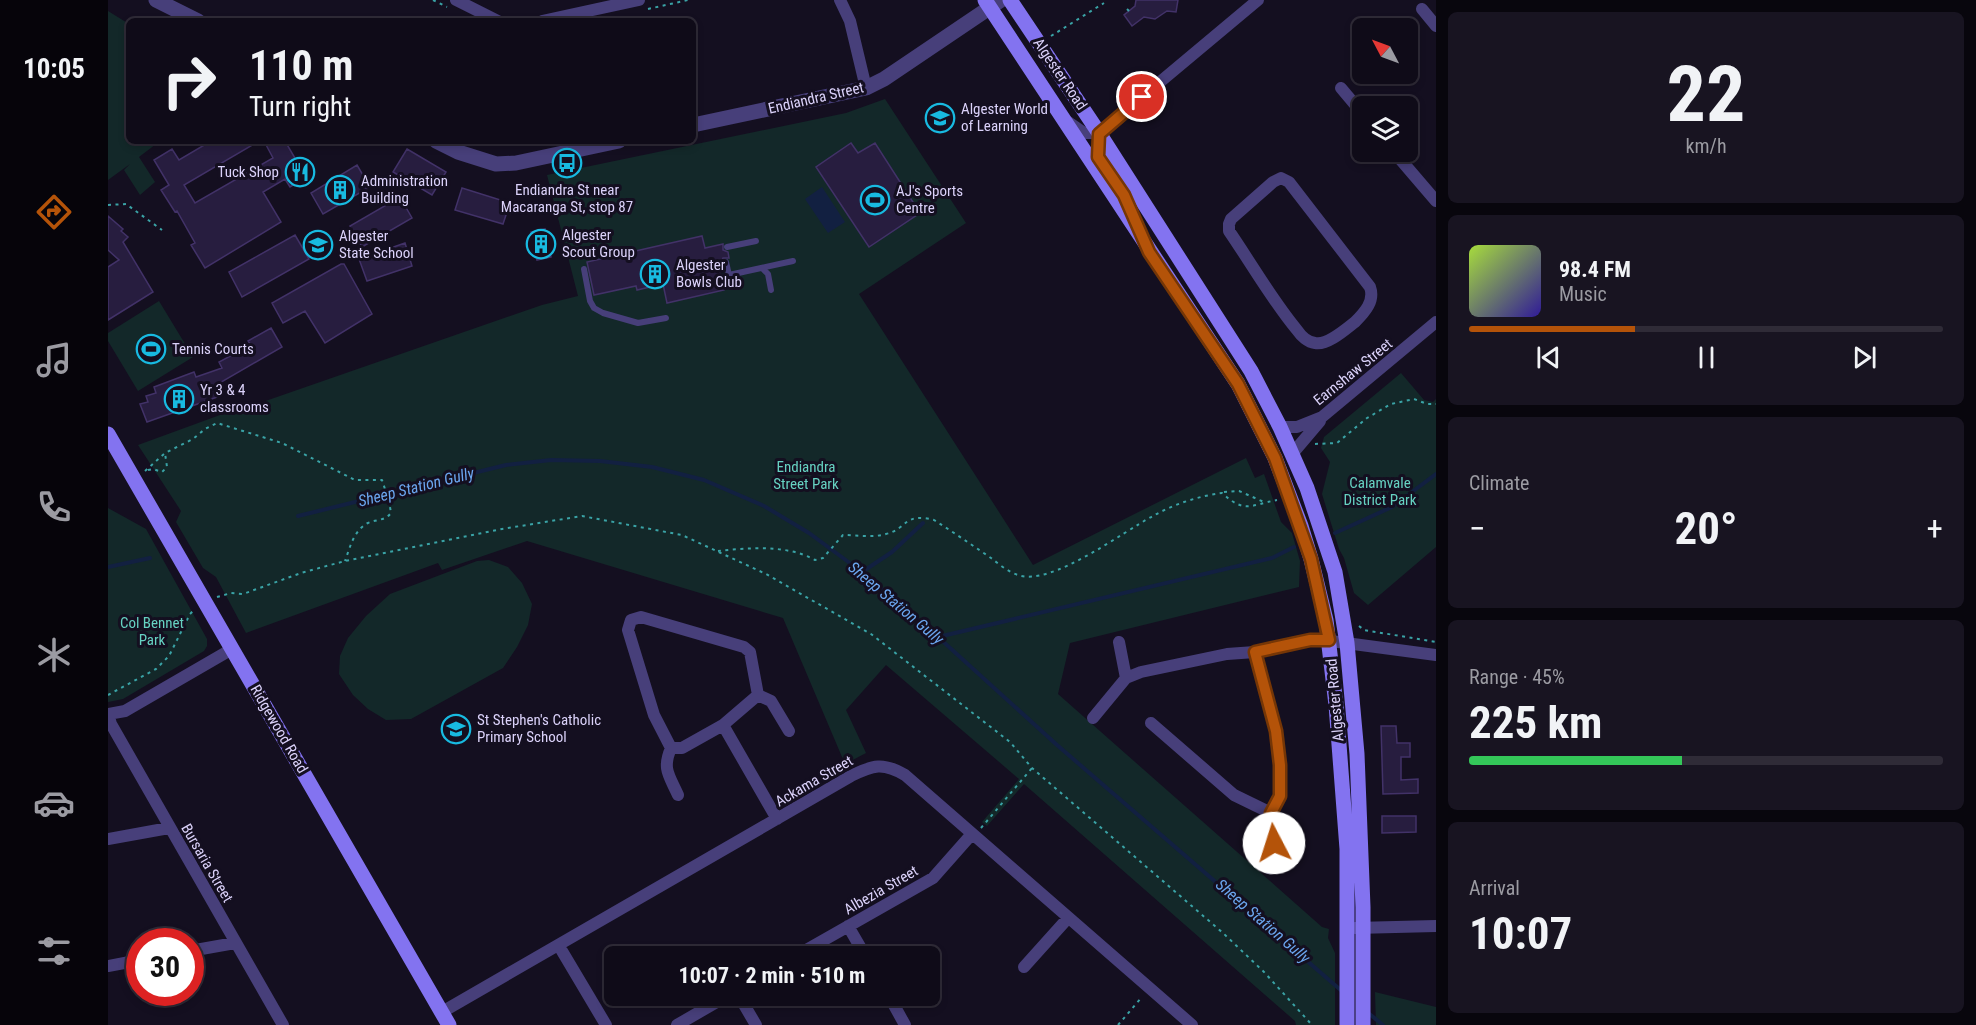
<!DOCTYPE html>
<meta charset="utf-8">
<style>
:root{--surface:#0f0b18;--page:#181421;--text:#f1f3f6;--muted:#9b9ba2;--line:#2f2b37;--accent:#b45309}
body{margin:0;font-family:"Roboto Condensed",sans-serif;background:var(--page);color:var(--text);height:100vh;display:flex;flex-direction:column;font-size:22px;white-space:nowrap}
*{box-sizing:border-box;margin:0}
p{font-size:20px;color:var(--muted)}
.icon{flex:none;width:33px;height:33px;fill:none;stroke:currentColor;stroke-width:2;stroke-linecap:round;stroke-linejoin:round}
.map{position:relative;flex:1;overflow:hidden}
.side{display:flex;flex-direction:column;gap:12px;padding:12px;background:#08060d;width:540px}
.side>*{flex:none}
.hud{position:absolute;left:18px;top:18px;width:570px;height:126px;border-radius:9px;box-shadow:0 3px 9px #0003,0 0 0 2px var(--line);background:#0f0b18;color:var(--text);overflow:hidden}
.needle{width:39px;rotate:311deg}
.fabs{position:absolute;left:1244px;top:18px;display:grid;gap:12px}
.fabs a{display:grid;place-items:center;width:66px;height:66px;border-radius:9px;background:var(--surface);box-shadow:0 3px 9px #0003,0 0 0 2px var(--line);font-size:30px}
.speed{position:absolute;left:18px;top:928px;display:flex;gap:12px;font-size:30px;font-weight:700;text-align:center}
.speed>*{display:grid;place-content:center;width:78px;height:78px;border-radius:50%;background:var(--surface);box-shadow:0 3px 9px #0003,0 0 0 2px var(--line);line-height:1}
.speed .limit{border:9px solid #d22;background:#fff;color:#111}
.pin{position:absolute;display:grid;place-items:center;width:51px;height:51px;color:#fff;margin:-26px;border:3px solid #fff;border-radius:50%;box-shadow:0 2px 6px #0007}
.me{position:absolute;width:66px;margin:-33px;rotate:355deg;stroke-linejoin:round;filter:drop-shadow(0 0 4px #0008)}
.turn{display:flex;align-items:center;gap:21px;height:126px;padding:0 24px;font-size:27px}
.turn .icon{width:78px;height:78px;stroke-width:2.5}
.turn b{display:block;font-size:42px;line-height:51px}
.big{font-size:45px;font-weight:700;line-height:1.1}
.side .widget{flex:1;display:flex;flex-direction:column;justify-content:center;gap:9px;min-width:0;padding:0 21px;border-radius:9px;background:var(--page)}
.side .dial{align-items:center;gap:0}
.dial b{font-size:78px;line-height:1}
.song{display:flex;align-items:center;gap:18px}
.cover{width:72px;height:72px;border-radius:9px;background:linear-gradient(135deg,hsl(80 70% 55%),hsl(250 70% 35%))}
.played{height:6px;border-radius:3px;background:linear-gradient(90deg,var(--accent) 35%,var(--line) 35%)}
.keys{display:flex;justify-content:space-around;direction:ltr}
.heat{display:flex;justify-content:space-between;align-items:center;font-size:33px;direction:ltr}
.charge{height:9px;border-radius:4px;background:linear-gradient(90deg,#34c759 45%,var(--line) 0)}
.trip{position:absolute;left:496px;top:946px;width:336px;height:60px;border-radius:9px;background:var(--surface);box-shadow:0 3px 9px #0003,0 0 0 2px var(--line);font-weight:700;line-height:60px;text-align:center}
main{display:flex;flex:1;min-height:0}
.tabs{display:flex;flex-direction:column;width:108px;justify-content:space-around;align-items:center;background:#06040a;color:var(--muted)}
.tabs .icon{width:42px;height:42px}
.tabs .on{color:var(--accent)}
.tabs b{font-size:27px;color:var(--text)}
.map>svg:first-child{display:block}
</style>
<main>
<nav class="tabs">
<b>10:05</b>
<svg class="icon on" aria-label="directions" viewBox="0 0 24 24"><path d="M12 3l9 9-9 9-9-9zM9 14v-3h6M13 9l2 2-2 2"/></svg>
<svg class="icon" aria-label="music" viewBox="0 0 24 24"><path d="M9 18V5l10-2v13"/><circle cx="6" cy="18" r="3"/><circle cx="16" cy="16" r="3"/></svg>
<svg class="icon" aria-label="phone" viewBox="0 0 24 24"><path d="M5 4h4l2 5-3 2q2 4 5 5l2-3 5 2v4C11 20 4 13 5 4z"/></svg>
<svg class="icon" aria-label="climate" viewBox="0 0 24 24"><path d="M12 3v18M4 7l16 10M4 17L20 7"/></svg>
<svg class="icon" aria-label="car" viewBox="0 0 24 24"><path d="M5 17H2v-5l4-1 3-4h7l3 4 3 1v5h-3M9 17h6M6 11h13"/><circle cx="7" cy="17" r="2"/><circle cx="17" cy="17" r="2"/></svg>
<svg class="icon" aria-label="filters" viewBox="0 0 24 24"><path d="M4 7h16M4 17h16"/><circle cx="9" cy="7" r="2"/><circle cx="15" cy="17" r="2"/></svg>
</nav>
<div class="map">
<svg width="1328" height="1025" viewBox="0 0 1328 1025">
<rect width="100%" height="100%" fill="#140f20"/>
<path fill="#132829" d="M0,11L21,24V141H52L31,157L47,182L32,195L16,170L22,164L0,180Z
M777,99L858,223L751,294L925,565L1138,458L1147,478L1156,474L1173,522L1184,533L1192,561L1191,587L962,643L950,694L1214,927L1221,929L1220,938L1227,953V1025H1188L1187,1021L916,784L879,826L874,822L911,779L778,665L738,710L758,753L737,764L675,618L419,541L334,570L330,563L138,633L108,577L95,568L68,522L73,511L30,445L112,415L120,414L434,305L470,296L439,175L738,113Z
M51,301L85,357L30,391L0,341V333Z
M1293,373L1316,400L1325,402L1328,399V547L1260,605L1246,593L1236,558L1231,549L1214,494L1222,462L1213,448L1216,437Z
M0,508L38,529L99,639V646L96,651L15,699L0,702Z
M381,560L400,567L414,583L424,604L420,625L409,647L395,668L303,719L278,720L260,709L245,695L231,674L232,656L240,638L258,616L282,594L369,561Z
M1267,992L1328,1007V1025H1268Z"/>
<path fill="#122041" d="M714,187L737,222L720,233L697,199Z"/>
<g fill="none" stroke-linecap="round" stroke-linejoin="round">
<path stroke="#122041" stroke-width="4" d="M190,516L398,465L443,460L492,461L544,467L596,480L656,506L701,533L754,572L830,637L949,745L1235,992
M1227,533L1284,507L1328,474
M0,567L42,558
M754,572L784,552L815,523
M830,637L1164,558L1186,547
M1259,1012L1275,1025"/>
</g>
<path fill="#271d3f" stroke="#423268" stroke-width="1.5" d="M1028,0H1070L1068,12L1059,11L1047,19L1036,17L1024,26L1016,15L1027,6Z
M103,141H151L76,185L87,203L165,158L156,141H177L198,177L182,187L177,179L155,192L173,222L97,268L83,245L87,243L69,211L67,212L53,190L61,185L46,160L64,149L71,160Z
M743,143L750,153L767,143L812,213L761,247L708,167Z
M299,149L338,172L324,195L285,172Z
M249,165L262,187L215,214L203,193Z
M354,188L402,203L395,224L347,210Z
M292,197L304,218L254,247L242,226Z
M0,216L15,229L13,231L20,237L15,242L45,292L0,320V267L11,260L0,250Z
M437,229L443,257L429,260L423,232Z
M187,235L201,259L134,297L121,272Z
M594,236L597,248L615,244V250L620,252L621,258H615L613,263L610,264L616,290L559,303L555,284L529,290L528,286L486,295L479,262Z
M297,243L304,266L259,281L251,259Z
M233,264H236L264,314L217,343L197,311L175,323L164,303Z
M163,328L174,347L108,385L112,396L39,422L32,404L40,402L38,396L48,393L46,387L86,372L88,377L114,368L111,362L143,345L140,341Z
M1273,726H1288L1289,743H1302V757H1293V780L1310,779V793L1275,794Z
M1274,816H1308V832L1274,833Z"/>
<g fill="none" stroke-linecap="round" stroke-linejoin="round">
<path stroke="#3aa3a6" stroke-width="2" stroke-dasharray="3 4.5" stroke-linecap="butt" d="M325,0L339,7
M540,9L580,0
M1019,9L1021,11
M943,36L996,3
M0,205L18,204L54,230
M1207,444L1229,443L1259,418L1283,404L1306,399L1319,404H1328
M40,470L45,469L54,472L59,467L57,453
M37,471L57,453L85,439L97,429L109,423L174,443L247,480H274L281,501L283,513C277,521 269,519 260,523C246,530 242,547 237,561
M1116,492L1131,491L1156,502
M610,551C641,548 678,544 707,560L715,558L735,535C748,535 765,538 778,534C800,529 795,512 826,520C845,532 864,545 883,558C891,564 900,572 910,575C943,587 1016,531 1045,516C1066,504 1091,496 1114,493C1137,514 1142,505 1169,500
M109,597L123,593L135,594L193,573L237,561L394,529L474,516L574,535L658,574L763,634L902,742L924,768L1115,933L1156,972L1204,1025
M1251,626L1256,630L1328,642
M0,695L48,669L61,656L82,614L86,610
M873,828L924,768
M1010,1025L1034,997"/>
<path stroke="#473f7a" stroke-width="6" d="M263,141L281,143L286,141
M619,247L648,241
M618,262L621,275L685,261
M654,268L660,274L663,290
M476,269L482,301L486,308L495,313L530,323L558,318"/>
<path stroke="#473f7a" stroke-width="12" d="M348,0L390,21
M732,0L742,21L758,88
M1314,9L1328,26
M434,21L531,0
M1233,88L1254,113
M960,122L976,133H991
M991,133L1150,0
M991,133L990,157L1016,195L1025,215
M1286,152L1328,201
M1173,178L1181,182L1262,287C1267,301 1257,312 1247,322C1238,329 1219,346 1207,343C1200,342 1193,336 1189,330C1164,300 1143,263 1121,231V224L1123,219L1165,182Z
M1172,427H1189L1214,417L1328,322
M1184,454L1212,421
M1011,642L1018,678
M1147,652L1168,731L1172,765V796L1163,813L1166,843L1161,868
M650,695L663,701L681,731
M0,714L3,724L175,1025
M0,714L17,711L124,649
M985,718L1018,678L1033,672L1119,654L1147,652L1208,639L1328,655
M1043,723L1126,795L1163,813
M615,725L574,748H563L546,715L520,630L523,620L533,617L636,647L642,652L650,695L615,725L669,819
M563,748C554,769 561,775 570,795
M0,839L61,828
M740,926L758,957
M1247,928L1328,926
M451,946L498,1025
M82,951L127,943
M686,957L825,878L863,835
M0,966L32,960
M916,967L960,918
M631,996L648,1025
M781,996L797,1025
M334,1012L743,776C765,765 775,762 797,775L1084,1025
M569,1025L619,996"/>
<path stroke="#473f7a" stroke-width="15" d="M48,0L90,21
M585,125L758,88L776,79L893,0
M328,141L350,152L388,164L408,163L511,141"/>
<path stroke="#8373f0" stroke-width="15" d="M877,0L1130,384L1167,458L1193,526L1203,559L1218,620L1228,705L1239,849V1025
M902,0L991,133L1143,371L1172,427L1199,488L1227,572L1239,643L1249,754L1255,907V1025
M0,434L341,1025"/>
</g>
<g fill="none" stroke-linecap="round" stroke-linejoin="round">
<g stroke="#753606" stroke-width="15">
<path id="route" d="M1034,97L991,134L990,157L1016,195L1041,252L1130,384L1167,458L1203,559L1221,640H1202L1147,652L1168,731L1172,765V796L1163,813L1166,843"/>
</g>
<use href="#route" stroke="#b45309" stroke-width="10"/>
</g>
<defs>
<g id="school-ring" transform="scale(1.5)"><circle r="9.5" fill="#140f20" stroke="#18bae1" stroke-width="1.5"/><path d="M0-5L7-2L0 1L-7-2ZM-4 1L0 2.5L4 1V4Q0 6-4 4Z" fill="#18bae1"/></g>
<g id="bus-ring" transform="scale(1.5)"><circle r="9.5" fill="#140f20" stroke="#18bae1" stroke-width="1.5"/><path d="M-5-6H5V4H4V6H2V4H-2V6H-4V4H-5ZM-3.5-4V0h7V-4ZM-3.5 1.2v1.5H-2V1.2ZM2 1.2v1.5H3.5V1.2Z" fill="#18bae1"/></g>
<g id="restaurant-ring" transform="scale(1.5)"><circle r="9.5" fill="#140f20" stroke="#18bae1" stroke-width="1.5"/><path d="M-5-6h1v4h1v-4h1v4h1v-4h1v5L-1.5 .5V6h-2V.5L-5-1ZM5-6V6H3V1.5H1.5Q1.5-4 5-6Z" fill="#18bae1"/></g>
<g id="building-ring" transform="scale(1.5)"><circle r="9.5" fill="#140f20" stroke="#18bae1" stroke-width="1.5"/><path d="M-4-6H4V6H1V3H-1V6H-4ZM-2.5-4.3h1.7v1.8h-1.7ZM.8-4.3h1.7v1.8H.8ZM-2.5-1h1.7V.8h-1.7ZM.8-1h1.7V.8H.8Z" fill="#18bae1"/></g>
<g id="stadium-ring" transform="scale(1.5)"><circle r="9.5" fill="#140f20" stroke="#18bae1" stroke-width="1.5"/><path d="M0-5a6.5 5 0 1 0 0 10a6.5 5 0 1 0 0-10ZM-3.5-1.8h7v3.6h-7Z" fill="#18bae1"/></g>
</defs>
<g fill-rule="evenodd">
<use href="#school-ring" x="832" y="118"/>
<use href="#bus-ring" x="459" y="163"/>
<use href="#restaurant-ring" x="192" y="172"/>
<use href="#building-ring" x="232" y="190"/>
<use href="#stadium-ring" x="767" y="200"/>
<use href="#building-ring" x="433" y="244"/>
<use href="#school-ring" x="210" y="245"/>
<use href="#building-ring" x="547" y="274"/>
<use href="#stadium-ring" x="43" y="349"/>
<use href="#building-ring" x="71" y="399"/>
<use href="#school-ring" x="348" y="729"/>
</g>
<g text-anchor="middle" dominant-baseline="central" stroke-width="6" stroke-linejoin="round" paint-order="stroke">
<g font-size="15" fill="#dbd2fa" stroke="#140f20">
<text transform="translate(952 74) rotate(56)">Algester Road</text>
<text transform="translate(708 98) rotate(-13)">Endiandra Street</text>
<text transform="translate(1245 372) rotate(-39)">Earnshaw Street</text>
<text transform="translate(1227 700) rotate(-95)">Algester Road</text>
<text transform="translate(171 729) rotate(60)">Ridgewood Road</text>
<text transform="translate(706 781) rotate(-30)">Ackama Street</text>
<text transform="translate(99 863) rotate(60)">Bursaria Street</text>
<text transform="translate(773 890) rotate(-30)">Albezia Street</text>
</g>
<g font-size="15" fill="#dbd2fa" stroke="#140f20" text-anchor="start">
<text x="853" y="109">Algester World<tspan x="853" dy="17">of Learning</tspan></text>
<text x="171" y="172" text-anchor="end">Tuck Shop</text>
<text x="253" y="181">Administration<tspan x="253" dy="17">Building</tspan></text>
<text x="459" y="190" text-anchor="middle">Endiandra St near<tspan x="459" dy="17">Macaranga St, stop 87</tspan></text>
<text x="788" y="191">AJ's Sports<tspan x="788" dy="17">Centre</tspan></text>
<text x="454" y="235">Algester<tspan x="454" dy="17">Scout Group</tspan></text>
<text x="231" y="236">Algester<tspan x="231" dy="17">State School</tspan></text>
<text x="568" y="265">Algester<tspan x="568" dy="17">Bowls Club</tspan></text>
<text x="64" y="349">Tennis Courts</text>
<text x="92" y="390">Yr 3 &amp; 4<tspan x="92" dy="17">classrooms</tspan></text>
<text x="369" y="720">St Stephen's Catholic<tspan x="369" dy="17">Primary School</tspan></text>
</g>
<g font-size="15" fill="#66d2c2" stroke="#140f20">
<text x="698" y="467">Endiandra<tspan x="698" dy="17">Street Park</tspan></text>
<text x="1272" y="483">Calamvale<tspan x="1272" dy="17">District Park</tspan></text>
<text x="44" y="623">Col Bennet<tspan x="44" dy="17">Park</tspan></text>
</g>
<g font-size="16" font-style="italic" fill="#6ba6ef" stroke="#140f20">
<text transform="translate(308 487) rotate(-14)">Sheep Station Gully</text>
<text transform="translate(788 603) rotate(40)">Sheep Station Gully</text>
<text transform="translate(1155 921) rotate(41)">Sheep Station Gully</text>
</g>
</g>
</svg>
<div class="fabs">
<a><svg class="needle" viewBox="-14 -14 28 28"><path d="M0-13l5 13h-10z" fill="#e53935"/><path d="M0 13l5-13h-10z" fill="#9b9ba2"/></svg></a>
<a><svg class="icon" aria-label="layers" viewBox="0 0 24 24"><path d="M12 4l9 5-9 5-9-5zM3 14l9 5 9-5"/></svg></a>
</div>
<div class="speed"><div class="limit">30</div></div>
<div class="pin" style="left:1034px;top:97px;background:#d93025"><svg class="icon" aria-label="arrive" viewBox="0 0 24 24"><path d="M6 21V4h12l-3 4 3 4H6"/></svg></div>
<svg class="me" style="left:1166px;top:843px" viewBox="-20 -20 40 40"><circle r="19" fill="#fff"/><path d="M0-13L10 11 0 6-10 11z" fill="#b45309"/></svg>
<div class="trip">10:07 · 2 min · 510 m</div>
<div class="hud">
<div class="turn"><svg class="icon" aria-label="right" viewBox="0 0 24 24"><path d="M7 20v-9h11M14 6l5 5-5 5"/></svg><div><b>110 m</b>Turn right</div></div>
</div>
</div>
<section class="side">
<div class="widget dial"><b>22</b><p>km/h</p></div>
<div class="widget">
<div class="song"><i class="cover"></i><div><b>98.4 FM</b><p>Music</p></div></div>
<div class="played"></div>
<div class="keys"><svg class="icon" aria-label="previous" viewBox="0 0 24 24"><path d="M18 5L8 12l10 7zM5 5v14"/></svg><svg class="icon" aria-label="pause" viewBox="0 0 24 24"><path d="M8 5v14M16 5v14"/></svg><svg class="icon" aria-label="next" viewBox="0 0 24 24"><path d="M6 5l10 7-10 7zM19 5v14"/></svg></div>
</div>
<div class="widget"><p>Climate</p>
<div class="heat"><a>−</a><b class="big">20°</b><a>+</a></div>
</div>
<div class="widget"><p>Range · 45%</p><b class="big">225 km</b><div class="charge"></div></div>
<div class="widget"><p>Arrival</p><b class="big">10:07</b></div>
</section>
</main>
